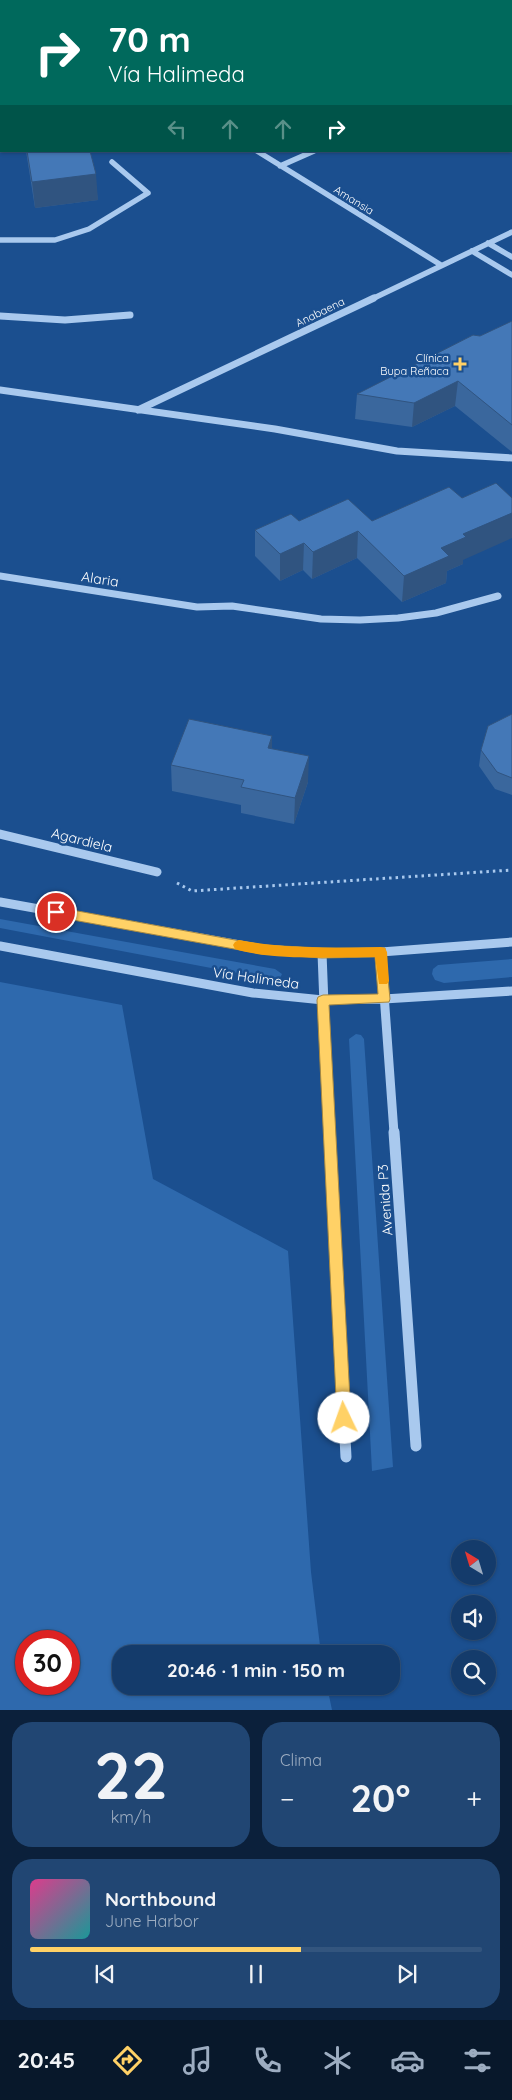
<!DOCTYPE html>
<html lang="es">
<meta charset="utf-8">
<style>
:root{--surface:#143b6b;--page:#214673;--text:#f1f3f6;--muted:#9dadc1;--line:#33557e;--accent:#ffd166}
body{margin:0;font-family:Quicksand,sans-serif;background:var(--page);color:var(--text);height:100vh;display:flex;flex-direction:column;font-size:19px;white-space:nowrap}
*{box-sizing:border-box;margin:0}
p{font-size:16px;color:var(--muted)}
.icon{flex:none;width:28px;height:28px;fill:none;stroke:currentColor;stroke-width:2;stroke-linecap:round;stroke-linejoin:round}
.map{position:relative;height:1710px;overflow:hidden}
.details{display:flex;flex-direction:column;gap:12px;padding:12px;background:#0b203b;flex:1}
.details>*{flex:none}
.hud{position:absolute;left:0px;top:0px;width:512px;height:152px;box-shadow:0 1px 4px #0004,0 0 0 1px var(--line);background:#00695c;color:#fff;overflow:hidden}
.needle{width:32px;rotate:322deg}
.buttons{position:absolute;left:451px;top:1540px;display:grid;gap:10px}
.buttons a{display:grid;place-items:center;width:45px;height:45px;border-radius:50%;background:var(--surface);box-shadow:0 1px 4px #0004,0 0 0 1px var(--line);font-size:25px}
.speed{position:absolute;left:15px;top:1630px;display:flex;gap:10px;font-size:25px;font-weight:700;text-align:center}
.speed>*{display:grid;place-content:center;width:65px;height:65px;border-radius:50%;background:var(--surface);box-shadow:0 1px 4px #0004,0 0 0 1px var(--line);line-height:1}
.speed .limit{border:8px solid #d22;background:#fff;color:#111}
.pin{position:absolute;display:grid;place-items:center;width:42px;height:42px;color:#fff;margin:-21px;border:2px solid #fff;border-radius:50%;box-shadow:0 1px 5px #0007}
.me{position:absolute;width:55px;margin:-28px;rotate:357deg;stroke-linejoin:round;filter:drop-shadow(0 0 4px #0008)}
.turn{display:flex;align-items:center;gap:18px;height:105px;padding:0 25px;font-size:22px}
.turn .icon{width:65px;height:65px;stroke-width:2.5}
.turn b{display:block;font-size:35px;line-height:42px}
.lanes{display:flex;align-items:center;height:48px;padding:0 25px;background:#0003;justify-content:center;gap:25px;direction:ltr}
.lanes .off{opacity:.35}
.big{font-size:38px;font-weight:700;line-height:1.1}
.details .widget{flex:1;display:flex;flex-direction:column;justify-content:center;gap:8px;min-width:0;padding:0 18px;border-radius:20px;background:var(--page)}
.details .dial{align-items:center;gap:0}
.dial b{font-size:65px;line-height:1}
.song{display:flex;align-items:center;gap:15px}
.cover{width:60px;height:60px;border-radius:8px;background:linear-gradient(135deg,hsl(330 70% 55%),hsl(180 70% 35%))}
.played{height:5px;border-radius:2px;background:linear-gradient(90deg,var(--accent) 60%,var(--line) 60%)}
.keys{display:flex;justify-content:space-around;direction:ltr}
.heat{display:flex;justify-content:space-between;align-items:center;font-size:28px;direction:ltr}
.details .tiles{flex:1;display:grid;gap:12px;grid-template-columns:1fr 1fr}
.widget:last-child{grid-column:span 2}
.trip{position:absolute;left:112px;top:1645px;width:288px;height:50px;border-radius:20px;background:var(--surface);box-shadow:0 1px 4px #0004,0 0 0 1px var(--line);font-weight:700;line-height:50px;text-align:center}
.dock{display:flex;height:80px;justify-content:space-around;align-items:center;background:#08182b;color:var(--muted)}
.dock .icon{width:35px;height:35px}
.dock .on{color:var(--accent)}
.dock b{font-size:22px;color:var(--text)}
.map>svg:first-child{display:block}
</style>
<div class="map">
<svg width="512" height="1710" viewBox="0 0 512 1710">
<rect width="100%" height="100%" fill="#1b4f8f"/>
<path fill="#2e69ad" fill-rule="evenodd" d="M0,919L275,969L282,974L280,978L275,980L0,928Z
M512,959V977L444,983L435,980L432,974L433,969L438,965Z
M0,982L122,1005L153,1179L288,1251L311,1572L321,1654H121V1686H327L332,1710H0ZM69,1641V1684H26V1641Z
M356,1034L361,1035L364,1039L393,1467L372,1471L349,1039Z"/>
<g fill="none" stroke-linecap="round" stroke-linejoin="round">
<path stroke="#a9c9ee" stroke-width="3" stroke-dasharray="2.5 4" stroke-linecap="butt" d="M177,883L192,891L512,870"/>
<path stroke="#a9c9ee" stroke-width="5.5" d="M11,0L14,1
M257,151L441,265
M280,166L314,151
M0,240H55L89,229L148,193L112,162
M488,243L512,257
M472,251L512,275
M372,299L512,232"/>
<path stroke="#a9c9ee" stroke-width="7" d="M0,316L65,320L130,315
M0,390L275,429L397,451L512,458
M138,410L374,298
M0,576L197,607L232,606L321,619L360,620L398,618L436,613L498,596"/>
<path stroke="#a9c9ee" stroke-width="9" d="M0,834L157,872
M0,902L262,949L322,953L381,952L512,942
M0,946L253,993L323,1000L384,999L512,991
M381,952L394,1133
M322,953L329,1133"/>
<path stroke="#a9c9ee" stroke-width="11" d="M329,1132L346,1457
M394,1132L416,1446"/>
</g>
<path fill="#3a679d" d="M26,151H90L98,200L35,208Z
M512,321V452L455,406L412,427L355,419L357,394L480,336Z
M462,498L463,564L447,571L446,583L402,602L357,558L312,579L303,570L280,581L255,556V530L299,521H372Z
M512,714V795L495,789L479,766L481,750Z
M272,736V749L308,782L294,824L241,813V805L172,791L171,765Z"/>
<path fill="#305480" d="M96,174L98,200L35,208L32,182Z
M458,381L455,406L412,427L414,403Z
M512,513V538L463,560V564L447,571L446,583L402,602L404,576L441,548L463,534Z
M358,531L357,558L312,579L313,552Z
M304,543L303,570L280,581V554Z
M272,736V762L268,748Z
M309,756L308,782L294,824L295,798Z"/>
<path fill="#4478b7" stroke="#305480" d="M27,151H90L96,174L32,182Z
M512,321V425L458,381L414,403L357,394L473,335L480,336Z
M496,483L512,498V513L463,534L466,537L441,548L449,556L404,576L358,531L313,552L304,543L280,554L255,530L291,514L299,521L348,499L372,521L449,487L462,498Z
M512,714V778L497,772L481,750L488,726Z
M189,719L272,736L268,748L309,756L295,798L241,787L244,780L171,765Z"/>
<path fill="#ffd166" stroke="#a68842" d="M56,907L262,945L322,948H385L390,999L389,1002L329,1005L351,1418L349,1423L344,1426L339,1423L337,1418L317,1000L318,997L323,995L378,994L375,957L322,958L262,954L56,917L52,915L50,912L52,909Z"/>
<path fill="#f59e0b" d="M239,940C286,949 333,948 381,947L385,948L387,952L389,981L387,984H379L375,957C335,957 272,961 235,949L233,945L235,942Z"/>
<path fill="#ffd166" stroke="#1b4f8f" stroke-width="2" d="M457.5 356.5h5v5h5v5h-5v5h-5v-5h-5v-5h5z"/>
<g text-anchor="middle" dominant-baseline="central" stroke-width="5" stroke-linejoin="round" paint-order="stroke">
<g font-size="11" fill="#fff" stroke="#1b4f8f">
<text transform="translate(354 200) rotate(32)">Amansia</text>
<text transform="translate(320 312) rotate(-26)">Anabaena</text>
</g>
<g font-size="11" fill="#fff" stroke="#1b4f8f" text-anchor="end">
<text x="449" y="358">Clínica<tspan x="449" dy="13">Bupa Reñaca</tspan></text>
</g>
<g font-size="14" fill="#fff" stroke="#1b4f8f">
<text transform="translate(100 579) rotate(9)">Alaria</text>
<text transform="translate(82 840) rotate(14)">Agardiela</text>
<text transform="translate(256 978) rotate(8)">Vía Halimeda</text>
<text transform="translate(385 1200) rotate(-94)">Avenida P3</text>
</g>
</g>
</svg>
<div class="buttons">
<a><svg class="needle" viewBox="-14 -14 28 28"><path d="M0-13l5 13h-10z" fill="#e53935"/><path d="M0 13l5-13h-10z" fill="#9dadc1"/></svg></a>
<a><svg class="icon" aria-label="sound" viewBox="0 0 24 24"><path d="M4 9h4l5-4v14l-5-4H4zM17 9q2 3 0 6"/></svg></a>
<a><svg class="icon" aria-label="search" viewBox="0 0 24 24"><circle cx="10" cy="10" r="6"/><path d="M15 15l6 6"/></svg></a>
</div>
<div class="speed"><div class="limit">30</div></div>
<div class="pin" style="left:56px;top:912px;background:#d93025"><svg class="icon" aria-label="arrive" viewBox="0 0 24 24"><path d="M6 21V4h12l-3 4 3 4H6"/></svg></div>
<svg class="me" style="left:344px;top:1418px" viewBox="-20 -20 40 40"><circle r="19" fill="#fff"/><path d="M0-13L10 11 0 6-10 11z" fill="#ffd166"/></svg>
<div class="trip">20:46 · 1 min · 150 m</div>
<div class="hud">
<div class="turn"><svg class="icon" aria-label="right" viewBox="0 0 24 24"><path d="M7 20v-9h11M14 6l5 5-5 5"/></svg><div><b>70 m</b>Vía Halimeda</div></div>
<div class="lanes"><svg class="icon off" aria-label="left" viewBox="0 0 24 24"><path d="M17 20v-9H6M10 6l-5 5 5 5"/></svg><svg class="icon off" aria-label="ahead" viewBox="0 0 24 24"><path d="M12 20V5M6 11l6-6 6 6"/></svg><svg class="icon off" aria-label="ahead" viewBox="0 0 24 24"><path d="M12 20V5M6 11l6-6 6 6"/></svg><svg class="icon" aria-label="right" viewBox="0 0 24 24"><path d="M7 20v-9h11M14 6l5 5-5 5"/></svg></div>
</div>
</div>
<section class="details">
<div class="tiles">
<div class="widget dial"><b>22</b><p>km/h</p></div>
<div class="widget"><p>Clima</p>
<div class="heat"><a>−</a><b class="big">20°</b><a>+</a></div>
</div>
<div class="widget">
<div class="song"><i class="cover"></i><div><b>Northbound</b><p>June Harbor</p></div></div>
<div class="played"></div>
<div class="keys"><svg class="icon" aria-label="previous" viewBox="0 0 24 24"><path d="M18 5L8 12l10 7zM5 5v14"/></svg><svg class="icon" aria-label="pause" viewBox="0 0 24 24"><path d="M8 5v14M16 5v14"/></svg><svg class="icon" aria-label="next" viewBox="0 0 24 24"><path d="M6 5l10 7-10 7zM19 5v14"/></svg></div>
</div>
</div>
</section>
<nav class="dock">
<b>20:45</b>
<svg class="icon on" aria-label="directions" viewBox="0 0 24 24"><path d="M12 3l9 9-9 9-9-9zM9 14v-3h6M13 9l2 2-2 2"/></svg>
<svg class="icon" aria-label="music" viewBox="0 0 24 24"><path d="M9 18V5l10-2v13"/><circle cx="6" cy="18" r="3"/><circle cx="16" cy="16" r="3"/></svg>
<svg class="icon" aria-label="phone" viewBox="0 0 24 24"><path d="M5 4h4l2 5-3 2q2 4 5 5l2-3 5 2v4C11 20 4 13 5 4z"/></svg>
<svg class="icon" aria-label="climate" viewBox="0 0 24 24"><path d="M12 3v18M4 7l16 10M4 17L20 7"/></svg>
<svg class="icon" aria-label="car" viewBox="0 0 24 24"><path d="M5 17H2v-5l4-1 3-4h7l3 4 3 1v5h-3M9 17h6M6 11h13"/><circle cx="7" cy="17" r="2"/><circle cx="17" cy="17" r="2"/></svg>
<svg class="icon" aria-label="filters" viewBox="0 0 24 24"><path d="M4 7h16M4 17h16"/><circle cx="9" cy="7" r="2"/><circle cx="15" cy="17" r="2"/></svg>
</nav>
